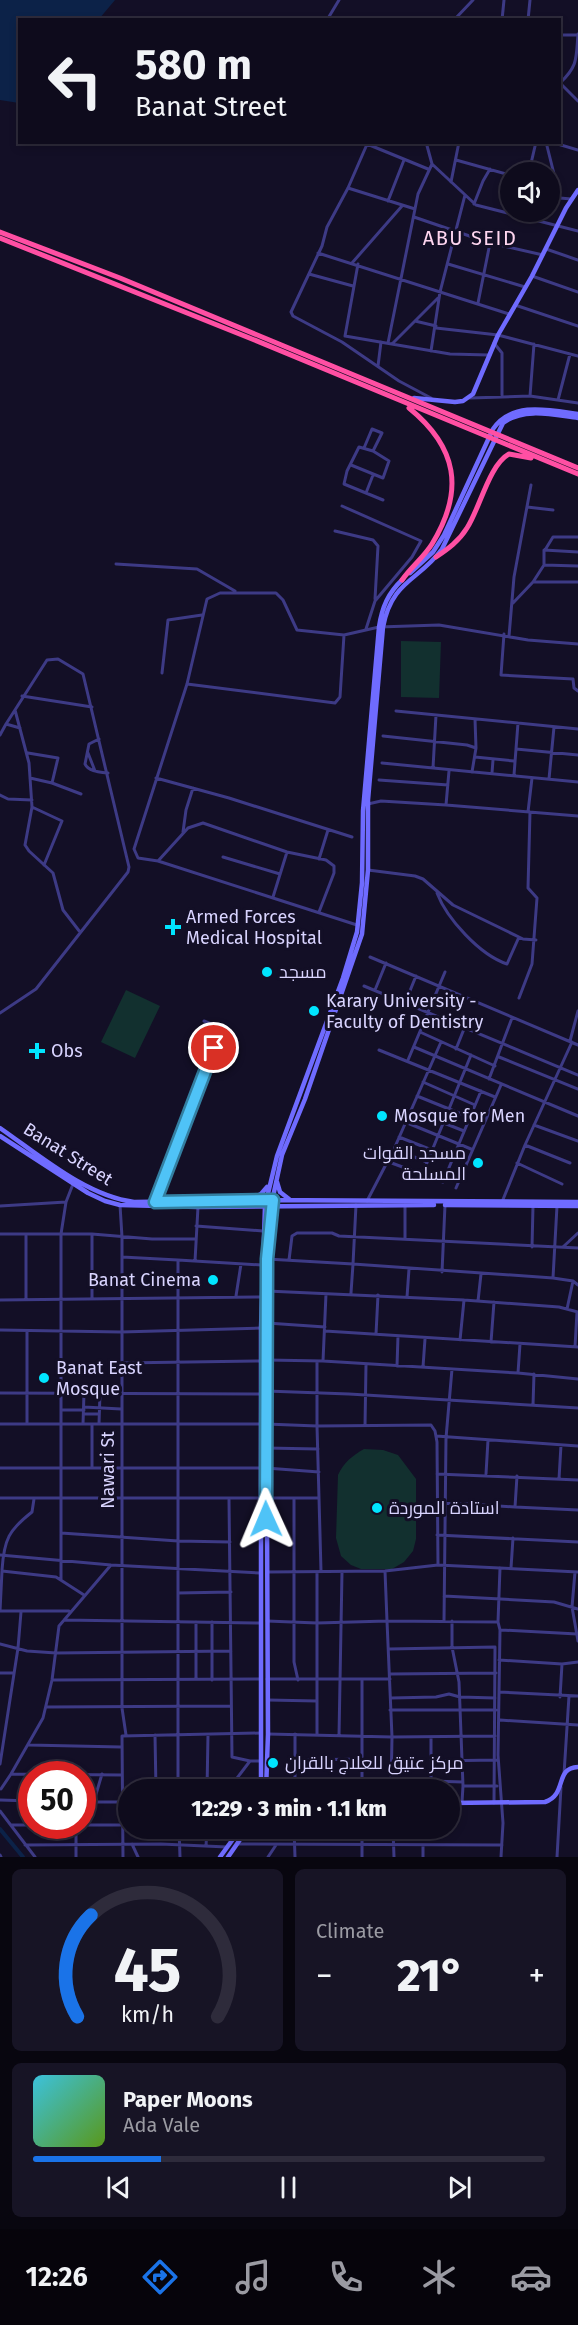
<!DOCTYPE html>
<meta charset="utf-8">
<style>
:root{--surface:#0e0b1c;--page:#171425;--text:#f1f3f6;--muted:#9b9ba3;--line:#2e2b3b;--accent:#1a73e8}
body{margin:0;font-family:"Fira Sans",Cairo,sans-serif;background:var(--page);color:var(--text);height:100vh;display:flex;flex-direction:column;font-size:22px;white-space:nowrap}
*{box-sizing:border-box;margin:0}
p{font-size:20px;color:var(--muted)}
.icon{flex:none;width:33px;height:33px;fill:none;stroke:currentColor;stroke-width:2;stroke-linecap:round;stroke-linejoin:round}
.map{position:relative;height:1857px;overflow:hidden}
.side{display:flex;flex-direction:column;gap:12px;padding:12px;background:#08060f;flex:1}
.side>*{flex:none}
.guide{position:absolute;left:18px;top:18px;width:543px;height:126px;border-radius:0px;box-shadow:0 3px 9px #0003,0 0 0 2px var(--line);background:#0e0b1c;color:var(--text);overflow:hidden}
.tools{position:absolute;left:500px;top:162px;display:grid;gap:12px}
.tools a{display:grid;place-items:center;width:60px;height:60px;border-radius:50%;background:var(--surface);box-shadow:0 3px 9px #0003,0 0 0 2px var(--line);font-size:30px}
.speed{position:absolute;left:18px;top:1761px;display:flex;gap:12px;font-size:30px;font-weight:700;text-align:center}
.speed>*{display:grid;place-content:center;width:78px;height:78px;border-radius:50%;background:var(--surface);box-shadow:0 3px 9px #0003,0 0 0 2px var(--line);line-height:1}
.speed .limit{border:9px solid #d22;background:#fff;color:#111}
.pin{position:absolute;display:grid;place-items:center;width:51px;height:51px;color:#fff;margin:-26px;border:3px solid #fff;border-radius:50%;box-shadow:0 2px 6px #0007}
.me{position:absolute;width:66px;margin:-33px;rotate:359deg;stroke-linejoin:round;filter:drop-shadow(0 0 4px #0008)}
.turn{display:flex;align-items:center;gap:21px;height:126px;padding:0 18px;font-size:27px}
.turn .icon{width:78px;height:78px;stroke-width:2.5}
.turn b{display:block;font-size:42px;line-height:51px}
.big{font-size:45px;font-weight:800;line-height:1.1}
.side .widget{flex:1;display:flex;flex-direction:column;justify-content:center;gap:9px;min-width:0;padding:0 21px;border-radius:9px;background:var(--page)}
.side .dial{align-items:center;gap:0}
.dial svg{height:156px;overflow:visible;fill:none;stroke:var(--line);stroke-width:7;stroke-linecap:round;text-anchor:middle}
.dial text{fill:var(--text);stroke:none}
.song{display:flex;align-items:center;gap:18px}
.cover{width:72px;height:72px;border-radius:9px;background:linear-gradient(135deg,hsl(190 70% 55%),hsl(90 70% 35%))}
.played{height:6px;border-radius:3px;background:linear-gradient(90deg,var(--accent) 25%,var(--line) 25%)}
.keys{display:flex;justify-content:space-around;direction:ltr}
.heat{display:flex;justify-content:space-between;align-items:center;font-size:33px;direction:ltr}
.side .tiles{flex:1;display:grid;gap:12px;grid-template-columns:1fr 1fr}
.widget:last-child{grid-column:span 2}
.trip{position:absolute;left:118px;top:1779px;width:342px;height:60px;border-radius:30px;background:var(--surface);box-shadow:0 3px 9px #0003,0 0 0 2px var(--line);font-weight:800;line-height:60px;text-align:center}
.tabs{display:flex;height:96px;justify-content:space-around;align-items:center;background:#06040b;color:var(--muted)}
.tabs .icon{width:42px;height:42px}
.tabs .current{color:var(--accent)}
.tabs b{font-size:27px;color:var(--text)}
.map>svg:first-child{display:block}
</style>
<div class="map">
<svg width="578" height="1857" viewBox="0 0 578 1857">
<rect width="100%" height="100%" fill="#130f26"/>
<path fill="#12302f" d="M401,641L441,642L439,698L401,697Z
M126,990L160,1006L135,1058L101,1042Z
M364,1449L383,1450L398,1455L416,1479V1539L413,1551L404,1562L392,1569H361L351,1565L341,1556L336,1538L338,1475C344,1462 352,1456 364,1449Z"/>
<path fill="#0c2248" d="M0,0H115L99,19L20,20L19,103L0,100Z"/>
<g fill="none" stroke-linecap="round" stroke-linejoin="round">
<path stroke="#0c2248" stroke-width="4" d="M0,1829L23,1857"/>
<path stroke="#3d3a85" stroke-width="3" d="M327,20L339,0
M454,20L473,0
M502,20L504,0
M528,20L530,0
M578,34C576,59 578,66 560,83L578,101
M560,35H578
M368,142L348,188L327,227L322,246L291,312L293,316L342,342L399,381L431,398
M426,142L432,164L476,205L578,231
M546,142L560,198
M551,142L578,150
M367,144L428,169
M456,160L510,175
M529,172L536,142
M451,182L459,142
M348,188L415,209
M549,197L571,199
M388,201L404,160
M474,204L483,181L490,169
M414,217L490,243L543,255
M546,249L578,260
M318,253L509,314
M352,263L402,206
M448,264L525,287
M309,274L353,286
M532,276L578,292
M478,303L490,243
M515,305L578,326
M415,321L436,326
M436,328L498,335L578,356
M345,336L450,354L489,355
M345,336L358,264
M388,343L418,194L432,164
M494,343L502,353V395
M392,344L438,298
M431,351L440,292L465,195
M378,366L381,342
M530,396L534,344
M470,398L530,396L578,403
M558,400L570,354
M364,448L372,429L382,433L373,451
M351,465L383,478L389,461L373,451L359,447L347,471L344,484L383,500
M366,493L373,475
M342,506L421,541L412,557L375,601L366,629
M527,507L553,510
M335,531L373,540L378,546L375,599
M545,550L553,537H578
M116,564L197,569L235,591
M544,565V550L578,552
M533,582L544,565L578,566
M513,603L533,582H578
M504,634L501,675L573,679L574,688L578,691
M344,635L297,630L283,600L276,593H220L207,599L187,684L134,849L138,858L158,861L357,925
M509,636L514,577L531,485
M162,673L168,620L202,615
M187,684L335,703L340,697L344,635L379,627L439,625L528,640L578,644
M22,696L92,707
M15,710L29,763L32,807L25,845L29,851L53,873L63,910L80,932
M396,711L578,729
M0,735L6,724
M383,736L467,745L476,748
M99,739L89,744L85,764C89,772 100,772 108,773
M516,749L578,755
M28,753L58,758L52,783L81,794
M88,753L95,771
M475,757L514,761
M382,763L578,782
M433,768L436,715
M472,772L476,748L475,719
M492,773L493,760
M514,775L518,723
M30,778L52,783
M156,778L229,798L352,837
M549,779L554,727
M379,780L448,785
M0,795L8,799L32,800
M368,804L381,801L446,805L578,816
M446,805L449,771
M32,807L62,821L44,865
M528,812L532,778
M183,832L186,810L193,788
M223,857L280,874
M319,859L328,830
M158,861L188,828L203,823L287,852L326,860L334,866V873L319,912
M368,870L415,876L423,879L453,905L523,939L536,940
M437,893C447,919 480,955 507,964L519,937
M273,897L287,852
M370,957L578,1045
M364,986L578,1075
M375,990L386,963
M519,998L532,964L537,898L528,888L530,812
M405,1003L416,976
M0,1013L36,989L128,872L129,867L83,674L58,659L47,660L6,724L20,728
M420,1032L495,1066
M570,1041L578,1011
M414,1047L578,1116
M456,1049L464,1029
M379,1050L495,1097
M499,1057L578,1089
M408,1060L445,972
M489,1079L512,1018
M423,1082L475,1105
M417,1096L469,1117
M411,1110L464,1131
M405,1122L471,1149
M534,1125L578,1141
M399,1137L452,1158
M525,1145L570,1163
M394,1149L427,1162
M389,1162L443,1182L481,1091
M517,1163L562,1184
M422,1175L471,1055
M456,1188L501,1085
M367,1201L394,1149L441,1042
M155,1202L220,1033L216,1026L204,1021
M502,1202L525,1145L572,1042
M120,1205L122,1237V1708L126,1735
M0,1206L66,1202
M196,1226L263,1231
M0,1234H92L152,1239H195
M26,1236V1299
M405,1239V1205
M564,1246L578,1233
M532,1247L533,1206
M122,1257L178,1260V1790
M267,1259L353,1264L356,1205
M178,1260L262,1265
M289,1260L292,1236L297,1233H332L339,1236L578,1248
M195,1261L198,1207
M442,1272L445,1205
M553,1278L557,1206
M267,1291L464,1300L559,1307L578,1312
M351,1293L353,1264L553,1278L573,1281L578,1285
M236,1296L241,1264
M407,1297L409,1269
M92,1298V1234
M0,1300L261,1297
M478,1301L481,1274
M567,1309L573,1281
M267,1323L325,1327
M0,1330L121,1332L261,1328
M27,1331V1424
M325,1331L578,1347
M376,1334L378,1295
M460,1340L464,1300
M491,1342L494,1302
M575,1347L577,1312
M267,1360L323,1361L518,1373L578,1379
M323,1361L326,1294
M121,1363L260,1361
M397,1366L398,1336
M423,1367L425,1339
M518,1373L520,1344
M266,1391L349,1394L578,1408
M0,1393L261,1394
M533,1405L534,1374
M84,1407L121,1409
M61,1410H84
M84,1414H99
M0,1424H260
M83,1424L84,1393
M99,1424L100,1393
M266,1424L317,1426L319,1498
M365,1426L366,1365
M436,1436L578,1446
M266,1448L318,1449
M0,1468H260
M92,1468V1425
M266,1468L319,1472
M437,1474L578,1480
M486,1474L488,1440
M517,1476L515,1507L578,1510
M559,1479L561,1445
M0,1498H261
M268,1498H319L321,1571
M294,1498V1662L298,1680
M229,1500L232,1757L250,1761
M437,1502L515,1507
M61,1533L178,1541L230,1542
M437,1535L578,1542
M0,1555L111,1565L260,1573
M438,1565L578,1572
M500,1568L498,1622L500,1630L498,1755L503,1823L501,1857
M511,1568L513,1538
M2,1570C4,1539 9,1530 32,1512L34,1499
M268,1572L385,1571L438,1565L437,1442L435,1431L431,1425L317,1426V1361
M575,1572L572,1607L578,1641
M317,1573V1735
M61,1579V1234L66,1202L73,1184
M178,1593L231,1592
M444,1596L554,1602L578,1609
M0,1611L2,1571L56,1577L84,1595
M1,1611H69
M64,1620L260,1623
M267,1621L317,1623L387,1621L385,1571
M444,1621L446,1438L452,1369
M452,1621V1647L459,1682L463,1786
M196,1622V1679
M501,1630L577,1634
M0,1644L27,1651L56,1653L231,1651
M389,1649L495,1647L494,1803
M499,1660L562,1664L578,1662
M0,1673H14
M390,1674L496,1673
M267,1679H390
M362,1679V1790
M53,1680L261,1679
M212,1680V1622
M499,1692L578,1696
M560,1697L562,1664
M391,1698L436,1697L449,1694L460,1697L495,1698
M268,1700L317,1701
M47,1707L231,1706
M390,1710H496
M500,1720L578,1725
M268,1734L392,1737L495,1736
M155,1735L156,1790
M339,1736L342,1572
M29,1745L121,1747
M295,1760L362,1759
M431,1761L497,1760
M0,1764L18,1648L21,1612
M11,1774L43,1718L52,1680L59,1626L111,1565
M564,1774L569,1696
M295,1779H362
M431,1781L463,1782
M1,1789L11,1774L122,1775
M207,1790L208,1735
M228,1790L250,1761H261
M295,1790V1734
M391,1790L392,1737L387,1621L498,1622
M431,1790V1737
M0,1800L32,1801
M94,1801L102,1774
M82,1802H129
M462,1802L463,1786H497
M0,1811L35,1857
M11,1825H32
M82,1825H129
M76,1826V1857
M179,1828L180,1857
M294,1828L295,1857
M393,1828L394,1857
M132,1844L138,1857
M237,1844L502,1845
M25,1845L161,1844L227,1847
M423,1845V1857
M206,1846L207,1828
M0,1855L1,1857
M123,1857L122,1736L261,1733
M268,1857L276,1845
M362,1857V1828
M557,1857L561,1787"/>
<path stroke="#6f6bff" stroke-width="4.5" d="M414,398L455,402L463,401L473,394L498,335L532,276L566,208L578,190
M410,573L433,552L444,535L493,429C512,401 549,410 578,414
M0,1128C39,1155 86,1196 134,1202L267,1200L578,1202
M0,1136L88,1193L105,1201L120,1205L198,1207L434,1205
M277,1182L280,1192L289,1199
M253,1198L261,1194L267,1187
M445,1205L578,1206
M261,1790V1328L265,1206L277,1156L343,978L357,932L362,883L363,811L379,627C382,607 388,593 403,579
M266,1790L268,1734L266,1304L271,1206L282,1155L305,1099L362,934L368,870V800L383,627C392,580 419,581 442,549L503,423C524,407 554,415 578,418
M450,1803L545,1802C568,1794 554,1768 578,1767
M220,1857L241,1828
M228,1857L248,1828"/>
<path stroke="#ff4fa3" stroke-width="5" d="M0,232L120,278L578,468
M0,238L252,339L578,474
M436,557C448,549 459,541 467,528C480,508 489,465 509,454L531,458
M402,580C411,567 424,557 432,544C465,490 457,447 409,408"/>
</g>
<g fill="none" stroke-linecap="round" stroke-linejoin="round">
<g stroke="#337fa1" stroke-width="15">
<path id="route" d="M214,1048L155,1202L273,1200L267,1259L266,1519"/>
</g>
<use href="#route" stroke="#4fc3f7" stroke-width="10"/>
</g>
<g fill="#00e5ff" stroke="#130f26" stroke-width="2">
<path d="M170 918h6v6h6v6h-6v6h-6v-6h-6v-6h6z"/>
<circle cx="267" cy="972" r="6"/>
<circle cx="314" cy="1011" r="6"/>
<path d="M34 1042h6v6h6v6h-6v6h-6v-6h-6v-6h6z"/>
<circle cx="382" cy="1116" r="6"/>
<circle cx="478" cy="1163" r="6"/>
<circle cx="213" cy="1280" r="6"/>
<circle cx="44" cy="1378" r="6"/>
<circle cx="377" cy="1508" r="6"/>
<circle cx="273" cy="1763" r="6"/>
</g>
<g text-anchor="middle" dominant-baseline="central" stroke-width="6" stroke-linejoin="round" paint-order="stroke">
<g font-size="18" fill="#d9d4ff" stroke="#130f26" text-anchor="start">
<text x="186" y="917">Armed Forces<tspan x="186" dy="21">Medical Hospital</tspan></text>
<text x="279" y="972">مسجد</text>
<text x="326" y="1001">Karary University -<tspan x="326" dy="21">Faculty of Dentistry</tspan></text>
<text x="51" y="1051">Obs</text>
<text x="394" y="1116">Mosque for Men</text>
<text x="466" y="1153" text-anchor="end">مسجد القوات<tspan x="466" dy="21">المسلحة</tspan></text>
<text x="201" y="1280" text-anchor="end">Banat Cinema</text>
<text x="56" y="1368">Banat East<tspan x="56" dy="21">Mosque</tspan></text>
<text x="389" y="1508">استادة الموردة</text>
<text x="285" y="1763">مركز عتيق للعلاج بالقران</text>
</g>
<g font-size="18" fill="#d9d4ff" stroke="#130f26">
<text transform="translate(68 1154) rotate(32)">Banat Street</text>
<text transform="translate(108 1470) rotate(-90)">Nawari St</text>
</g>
<g font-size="20" letter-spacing="1.5" fill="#ffd6f0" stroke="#130f26">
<text x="470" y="238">ABU SEID</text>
</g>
</g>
</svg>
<div class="tools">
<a><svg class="icon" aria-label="sound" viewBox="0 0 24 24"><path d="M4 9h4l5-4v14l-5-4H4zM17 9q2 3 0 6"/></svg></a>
</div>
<div class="speed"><div class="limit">50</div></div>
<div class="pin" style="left:214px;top:1048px;background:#d93025"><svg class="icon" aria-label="arrive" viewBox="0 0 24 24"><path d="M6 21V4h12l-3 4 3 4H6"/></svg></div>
<svg class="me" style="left:266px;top:1519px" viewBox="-20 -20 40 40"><path d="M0-17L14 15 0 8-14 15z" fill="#4fc3f7" stroke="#fff" stroke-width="4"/></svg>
<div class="trip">12:29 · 3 min · 1.1 km</div>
<div class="guide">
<div class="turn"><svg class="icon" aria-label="left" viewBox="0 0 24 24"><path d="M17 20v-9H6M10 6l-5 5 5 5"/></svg><div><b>580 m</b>Banat Street</div></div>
</div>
</div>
<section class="side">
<div class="tiles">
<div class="widget dial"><svg viewBox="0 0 100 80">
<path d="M14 69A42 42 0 1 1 86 69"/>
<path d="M14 69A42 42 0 0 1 21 17" stroke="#1a73e8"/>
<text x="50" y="56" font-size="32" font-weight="700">45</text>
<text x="50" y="72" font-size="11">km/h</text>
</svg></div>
<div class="widget"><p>Climate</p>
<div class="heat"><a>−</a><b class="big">21°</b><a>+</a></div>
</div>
<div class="widget">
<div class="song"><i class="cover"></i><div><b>Paper Moons</b><p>Ada Vale</p></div></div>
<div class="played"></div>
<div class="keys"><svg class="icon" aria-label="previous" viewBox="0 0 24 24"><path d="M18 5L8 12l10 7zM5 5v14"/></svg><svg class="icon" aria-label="pause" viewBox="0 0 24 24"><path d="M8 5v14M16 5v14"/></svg><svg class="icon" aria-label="next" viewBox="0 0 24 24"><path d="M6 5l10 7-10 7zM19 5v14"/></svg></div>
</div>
</div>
</section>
<nav class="tabs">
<b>12:26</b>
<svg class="icon current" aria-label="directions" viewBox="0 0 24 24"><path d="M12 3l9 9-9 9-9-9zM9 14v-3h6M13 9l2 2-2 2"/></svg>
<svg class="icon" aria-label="music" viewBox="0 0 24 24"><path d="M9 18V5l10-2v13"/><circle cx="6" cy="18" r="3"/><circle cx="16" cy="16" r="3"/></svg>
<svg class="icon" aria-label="phone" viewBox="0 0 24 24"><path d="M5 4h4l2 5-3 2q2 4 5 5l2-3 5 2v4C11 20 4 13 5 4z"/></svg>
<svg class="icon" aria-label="climate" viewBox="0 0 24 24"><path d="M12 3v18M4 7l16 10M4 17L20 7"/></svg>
<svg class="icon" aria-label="car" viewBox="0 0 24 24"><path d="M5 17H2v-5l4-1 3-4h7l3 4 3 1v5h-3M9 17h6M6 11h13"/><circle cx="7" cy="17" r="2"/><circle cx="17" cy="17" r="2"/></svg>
</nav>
